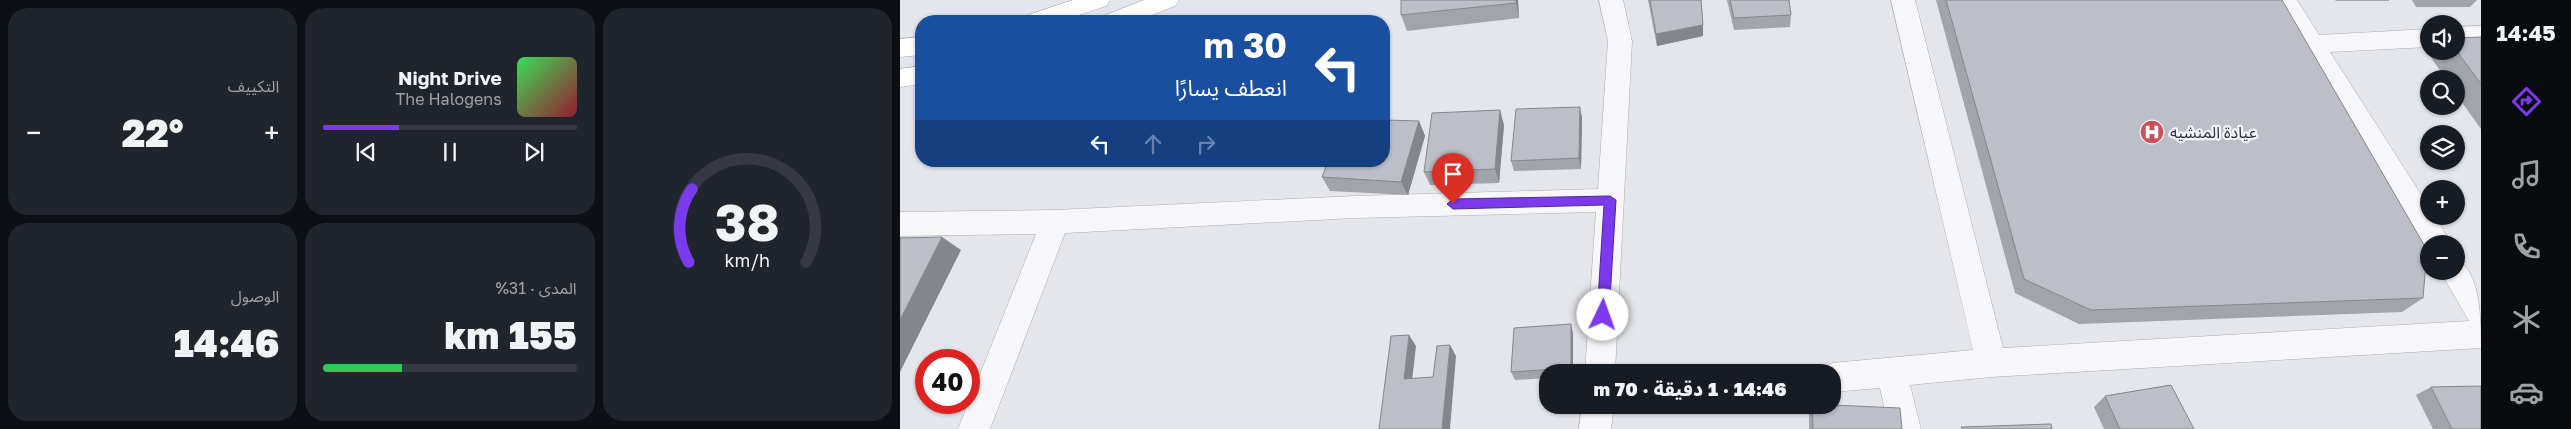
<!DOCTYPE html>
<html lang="ar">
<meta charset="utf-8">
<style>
:root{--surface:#171b24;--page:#20242c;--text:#f1f3f6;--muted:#9ea1a6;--line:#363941;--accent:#7c3aed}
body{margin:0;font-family:"Golos Text","Noto Sans Arabic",sans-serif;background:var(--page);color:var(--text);direction:rtl;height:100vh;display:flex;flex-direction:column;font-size:19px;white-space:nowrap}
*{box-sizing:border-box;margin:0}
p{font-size:16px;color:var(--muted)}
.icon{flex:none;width:28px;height:28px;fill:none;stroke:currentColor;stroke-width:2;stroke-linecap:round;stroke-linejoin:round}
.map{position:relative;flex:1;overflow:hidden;direction:ltr}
.panel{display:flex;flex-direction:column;gap:8px;padding:8px;background:#0d0f14;width:900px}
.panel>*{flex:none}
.top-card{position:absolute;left:15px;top:15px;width:475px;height:152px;border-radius:20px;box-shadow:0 1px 4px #0004;direction:rtl;background:#1a4fa0;color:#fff;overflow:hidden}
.fabs{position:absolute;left:1520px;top:15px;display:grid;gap:10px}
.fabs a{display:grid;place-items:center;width:45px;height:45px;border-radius:50%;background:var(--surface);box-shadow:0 1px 4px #0004;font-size:25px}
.speed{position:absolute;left:15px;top:349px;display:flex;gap:10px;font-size:25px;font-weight:700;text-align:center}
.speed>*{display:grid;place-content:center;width:65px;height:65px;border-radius:50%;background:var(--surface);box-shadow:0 1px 4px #0004;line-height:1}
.speed .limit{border:8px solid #d22;background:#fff;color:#111}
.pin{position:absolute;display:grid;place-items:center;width:42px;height:42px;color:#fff;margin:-51px -21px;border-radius:50% 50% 50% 0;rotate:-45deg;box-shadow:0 0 5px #0007}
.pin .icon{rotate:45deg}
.me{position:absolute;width:55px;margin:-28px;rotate:3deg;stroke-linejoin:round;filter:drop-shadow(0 0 4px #0008)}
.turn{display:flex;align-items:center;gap:18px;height:105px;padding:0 20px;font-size:22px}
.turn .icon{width:65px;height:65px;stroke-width:2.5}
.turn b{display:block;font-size:35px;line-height:42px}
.lanes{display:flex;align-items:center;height:48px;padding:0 20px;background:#0003;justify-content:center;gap:25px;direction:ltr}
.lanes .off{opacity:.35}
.big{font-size:38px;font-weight:800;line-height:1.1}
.panel .widget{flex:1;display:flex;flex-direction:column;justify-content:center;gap:8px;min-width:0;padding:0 18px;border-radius:20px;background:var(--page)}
.panel .dial{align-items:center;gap:0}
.dial svg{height:130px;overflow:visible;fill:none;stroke:var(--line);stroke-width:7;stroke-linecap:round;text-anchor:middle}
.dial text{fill:var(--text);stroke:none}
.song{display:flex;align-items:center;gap:15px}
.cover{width:60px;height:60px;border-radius:8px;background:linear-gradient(135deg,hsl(130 70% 55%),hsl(350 70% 35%))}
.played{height:5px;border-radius:2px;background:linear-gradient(90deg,var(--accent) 30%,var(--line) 30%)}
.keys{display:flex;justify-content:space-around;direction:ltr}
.heat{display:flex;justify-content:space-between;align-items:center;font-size:28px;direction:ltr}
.charge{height:8px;border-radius:4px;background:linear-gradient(90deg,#34c759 31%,var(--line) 0)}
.panel .tiles{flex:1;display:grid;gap:8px;grid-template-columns:repeat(3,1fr)}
.widget:first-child{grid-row:span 2}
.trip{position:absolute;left:639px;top:364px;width:302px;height:50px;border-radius:20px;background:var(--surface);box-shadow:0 1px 4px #0004;font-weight:800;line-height:50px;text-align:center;direction:rtl}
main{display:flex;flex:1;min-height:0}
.tab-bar{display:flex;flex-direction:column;width:90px;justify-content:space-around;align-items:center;background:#090b0e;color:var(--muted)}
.tab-bar .icon{width:35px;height:35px}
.tab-bar .current{color:var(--accent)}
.tab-bar b{font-size:22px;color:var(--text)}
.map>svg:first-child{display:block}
</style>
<main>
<nav class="tab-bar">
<b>14:45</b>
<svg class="icon current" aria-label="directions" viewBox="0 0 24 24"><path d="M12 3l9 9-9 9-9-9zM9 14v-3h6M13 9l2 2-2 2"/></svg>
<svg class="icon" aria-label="music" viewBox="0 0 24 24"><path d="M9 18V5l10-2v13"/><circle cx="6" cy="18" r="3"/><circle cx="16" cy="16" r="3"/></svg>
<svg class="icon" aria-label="phone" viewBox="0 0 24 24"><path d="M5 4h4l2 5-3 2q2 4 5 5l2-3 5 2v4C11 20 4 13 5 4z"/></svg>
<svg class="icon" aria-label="climate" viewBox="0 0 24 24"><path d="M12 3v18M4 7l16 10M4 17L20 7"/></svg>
<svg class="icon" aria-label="car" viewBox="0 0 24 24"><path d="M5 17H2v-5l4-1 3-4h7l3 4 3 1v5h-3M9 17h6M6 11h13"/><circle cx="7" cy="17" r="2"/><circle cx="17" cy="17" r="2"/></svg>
</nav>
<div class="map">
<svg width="1581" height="429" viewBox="0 0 1581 429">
<rect width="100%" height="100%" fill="#e4e6eb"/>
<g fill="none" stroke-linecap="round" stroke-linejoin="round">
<g stroke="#a9adb5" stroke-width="1">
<path id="minor" d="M699,0H723L732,41L715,372H685L696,212L455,218L165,233L90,429H58L136,234L0,236V212L155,210L455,196L698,189L708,41Z
M991,0H1015L1103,348L1569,321L1540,271H1556V259C1581,271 1581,321 1581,348L1091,377L1010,385L1021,429H989L980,388L932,392V372H919L921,368L932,363L1073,350Z
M1373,0H1397L1419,35L1529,29V47L1430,52L1529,207V216H1535L1551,244H1529L1527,253Z
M1581,26V44L1556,45V27Z
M682,405H714L711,429H679Z"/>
</g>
<g stroke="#a4aab6" stroke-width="1">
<path id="major" d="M173,0H210L206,6L161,21H124L128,15Z
M244,0H279L275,6L237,21H202L206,15Z
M21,37V55L0,57V39Z
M21,66V84L0,87V69Z"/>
</g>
<use href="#minor" fill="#f7f7f9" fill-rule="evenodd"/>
<use href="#major" fill="#fff" fill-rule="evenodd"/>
</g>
<path fill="#a2a4ac" d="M618,0L619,18L507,31L501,15Z
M748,0H801L803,25V36L757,46Z
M827,0H889L891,15L890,27L834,30Z
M1036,0H1382L1523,298L1502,312L1179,324L1115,293Z
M1435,0H1489V1H1436Z
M1512,0H1577L1570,7H1516Z
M1581,37V129L1556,94V79H1546L1530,56L1536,51H1556V50Z
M680,107L682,118L681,169L614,171L611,161Z
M519,121L525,136L508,195L430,191L422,177Z
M604,125L599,183L530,185L524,172Z
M673,333V372H648V378L615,380L611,372Z
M1531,387L1581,429H1533L1516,395Z
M1205,396L1294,429H1204L1194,407Z
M912,405H932L1002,429H909V414Z"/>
<path fill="#84868c" d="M616,0H618L619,18L616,3Z
M803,25V36L757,46L756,34Z
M680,107L682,118L681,169L679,158Z
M600,110L604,125L599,183L595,169Z
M519,121L525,136L508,195L501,182Z
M42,237L61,250L0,372V320Z
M671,324L673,333V372H672L671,368Z
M509,335L516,346L511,390L504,379Z
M550,345L556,356L550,429H542Z"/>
<path fill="#bcbfc8" stroke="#84868c" d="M501,0H616V3L501,15Z
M750,0H801L803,25L756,34Z
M830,0H889L891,15L834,18Z
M1046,0H1382L1527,250L1523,298L1191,310L1124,279Z
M1581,37V84L1556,50V38Z
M680,107L679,158L611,161L616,109Z
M600,110L595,169L524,172L532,113Z
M484,120L519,121L501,182L422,177L428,161H484Z
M42,237L0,320V238Z
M671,324V368L611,372L614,328Z
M509,335L504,379L533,377L537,346L550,345L542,429H479L491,336Z
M1271,385L1294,429H1220L1205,396Z
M1581,386V429H1552L1531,387Z
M912,405H932L1000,408L1002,429H913Z
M1151,424L1152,429H1062L1061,427Z"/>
<path fill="#7c3aed" stroke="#51269a" d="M710,196L716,200L709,315L703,321L697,315L704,205L553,209L547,204L553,199Z"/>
<defs>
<g id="hospital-disc" transform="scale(1.25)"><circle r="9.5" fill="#c7525c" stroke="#f4f5f8"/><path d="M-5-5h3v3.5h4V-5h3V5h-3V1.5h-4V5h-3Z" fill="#fff"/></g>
</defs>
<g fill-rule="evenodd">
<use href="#hospital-disc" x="1252" y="132"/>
</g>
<g text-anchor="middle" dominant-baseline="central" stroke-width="4.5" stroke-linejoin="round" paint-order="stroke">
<g font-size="16" fill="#2d3343" stroke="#f4f5f8" text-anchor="start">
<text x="1270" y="132">عيادة المنشيه</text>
</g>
</g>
</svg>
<div class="fabs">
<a><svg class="icon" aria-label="sound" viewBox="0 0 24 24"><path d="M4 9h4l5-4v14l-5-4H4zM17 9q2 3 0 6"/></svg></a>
<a><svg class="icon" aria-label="search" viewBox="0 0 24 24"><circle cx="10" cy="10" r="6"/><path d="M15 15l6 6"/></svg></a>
<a><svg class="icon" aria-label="layers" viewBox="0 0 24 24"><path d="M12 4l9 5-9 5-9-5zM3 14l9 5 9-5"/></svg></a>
<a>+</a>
<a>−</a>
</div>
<div class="speed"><div class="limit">40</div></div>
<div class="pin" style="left:553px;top:204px;background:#d93025"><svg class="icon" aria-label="arrive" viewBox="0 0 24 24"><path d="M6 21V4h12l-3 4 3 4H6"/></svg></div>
<svg class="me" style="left:703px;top:315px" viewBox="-20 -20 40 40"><circle r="19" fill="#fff"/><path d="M0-13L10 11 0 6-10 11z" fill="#7c3aed"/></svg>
<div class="trip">14:46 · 1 دقيقة · 70 m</div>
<div class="top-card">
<div class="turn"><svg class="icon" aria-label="left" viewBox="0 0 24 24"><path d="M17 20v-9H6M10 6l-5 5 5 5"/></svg><div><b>30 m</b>انعطف يسارًا</div></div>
<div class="lanes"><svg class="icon" aria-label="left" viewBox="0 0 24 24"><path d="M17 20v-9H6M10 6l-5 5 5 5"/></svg><svg class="icon off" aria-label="ahead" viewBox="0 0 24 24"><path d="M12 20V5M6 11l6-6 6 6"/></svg><svg class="icon off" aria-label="right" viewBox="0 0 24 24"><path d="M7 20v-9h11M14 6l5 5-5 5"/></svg></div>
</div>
</div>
<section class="panel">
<div class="tiles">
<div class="widget dial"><svg viewBox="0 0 100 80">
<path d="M14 69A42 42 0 1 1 86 69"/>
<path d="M14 69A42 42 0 0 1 16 24" stroke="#7c3aed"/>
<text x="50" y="56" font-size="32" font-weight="700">38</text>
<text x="50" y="72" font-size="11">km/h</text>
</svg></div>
<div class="widget">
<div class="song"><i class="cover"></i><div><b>Night Drive</b><p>The Halogens</p></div></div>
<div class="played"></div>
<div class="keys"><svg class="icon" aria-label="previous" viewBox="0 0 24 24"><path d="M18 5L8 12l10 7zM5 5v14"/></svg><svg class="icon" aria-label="pause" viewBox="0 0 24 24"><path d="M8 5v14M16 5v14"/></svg><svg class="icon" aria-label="next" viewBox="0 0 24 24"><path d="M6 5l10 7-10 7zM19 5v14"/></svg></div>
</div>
<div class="widget"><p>التكييف</p>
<div class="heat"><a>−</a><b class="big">22°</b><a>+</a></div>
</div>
<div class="widget"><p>المدى · 31%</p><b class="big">155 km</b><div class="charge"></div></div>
<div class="widget"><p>الوصول</p><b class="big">14:46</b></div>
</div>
</section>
</main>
